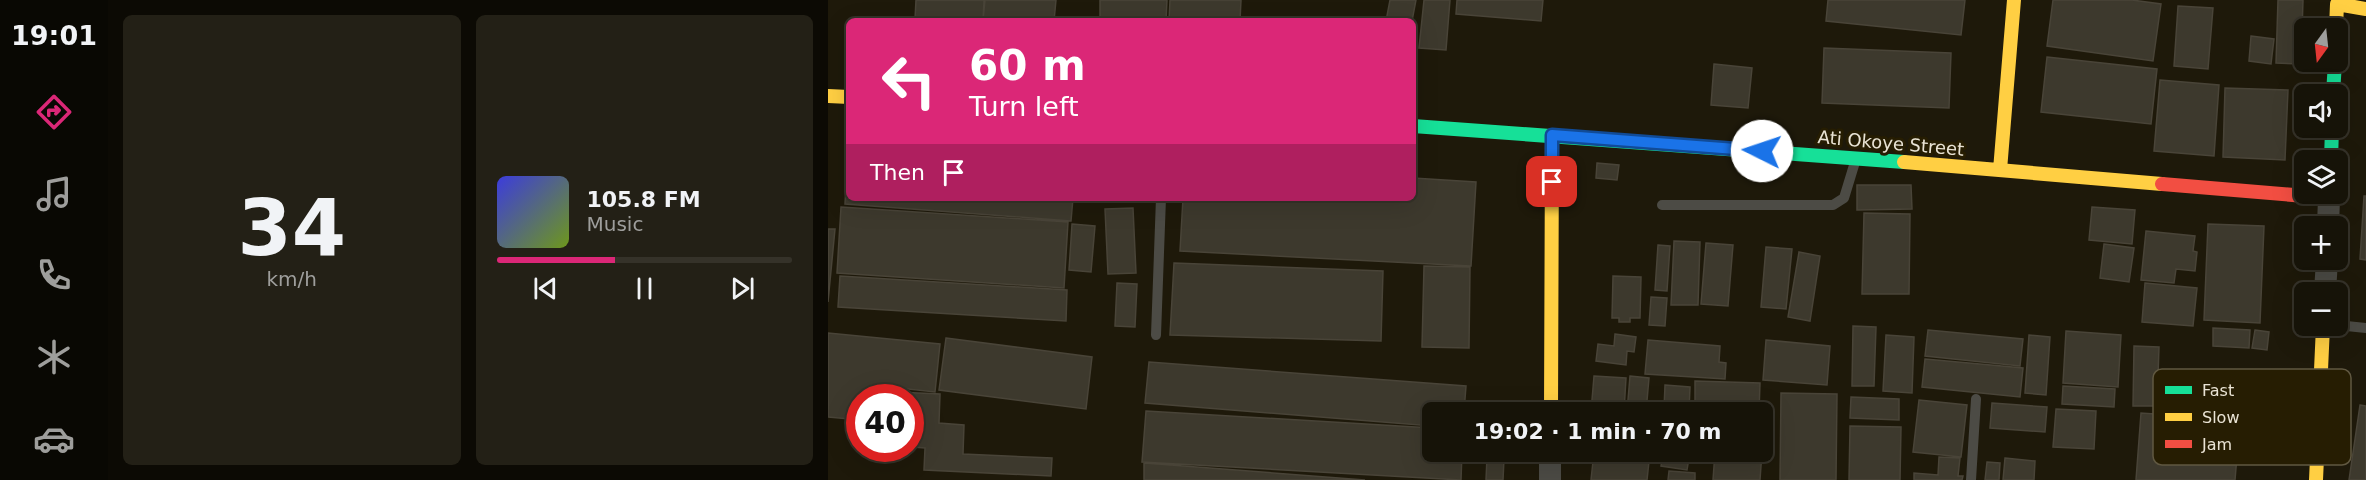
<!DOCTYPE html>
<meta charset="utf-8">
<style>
:root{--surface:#161308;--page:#232016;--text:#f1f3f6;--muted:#9e9e9c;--line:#353229;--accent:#db2777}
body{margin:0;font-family:"DejaVu Sans",sans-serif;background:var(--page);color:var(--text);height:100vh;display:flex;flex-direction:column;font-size:22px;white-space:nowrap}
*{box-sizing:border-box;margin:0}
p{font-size:20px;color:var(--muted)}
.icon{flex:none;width:33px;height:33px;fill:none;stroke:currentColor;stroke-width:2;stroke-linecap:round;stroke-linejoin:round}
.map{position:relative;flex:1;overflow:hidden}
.panel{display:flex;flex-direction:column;gap:15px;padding:15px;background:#0c0a04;width:720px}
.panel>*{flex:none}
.guide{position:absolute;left:18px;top:18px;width:570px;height:183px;border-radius:9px;box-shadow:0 6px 24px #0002,0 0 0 2px var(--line);background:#db2777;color:#fff;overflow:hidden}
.needle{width:39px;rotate:195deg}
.controls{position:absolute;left:1466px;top:18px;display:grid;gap:12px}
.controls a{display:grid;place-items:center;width:54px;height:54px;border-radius:9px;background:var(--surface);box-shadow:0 6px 24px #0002,0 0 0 2px var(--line);font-size:30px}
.speed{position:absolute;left:18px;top:384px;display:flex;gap:12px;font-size:30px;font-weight:700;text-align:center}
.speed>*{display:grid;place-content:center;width:78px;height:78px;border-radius:50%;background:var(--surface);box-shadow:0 6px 24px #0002,0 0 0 2px var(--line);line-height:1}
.speed .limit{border:9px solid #d22;background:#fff;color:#111}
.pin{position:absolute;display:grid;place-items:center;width:51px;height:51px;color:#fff;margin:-26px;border-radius:12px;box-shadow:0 3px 9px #0006}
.me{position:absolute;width:66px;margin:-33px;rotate:274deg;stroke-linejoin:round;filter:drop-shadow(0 0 4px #0008)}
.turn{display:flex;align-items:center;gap:21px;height:126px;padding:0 24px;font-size:27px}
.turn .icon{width:78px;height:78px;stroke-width:2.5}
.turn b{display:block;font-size:42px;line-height:51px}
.then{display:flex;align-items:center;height:57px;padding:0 24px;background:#0003;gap:12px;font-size:22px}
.panel .widget{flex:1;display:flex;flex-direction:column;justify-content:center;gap:9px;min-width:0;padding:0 21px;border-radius:9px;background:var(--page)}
.panel .dial{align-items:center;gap:0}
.dial b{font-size:78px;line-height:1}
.song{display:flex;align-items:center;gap:18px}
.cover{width:72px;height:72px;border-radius:9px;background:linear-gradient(135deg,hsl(240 70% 55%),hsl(80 70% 35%))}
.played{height:6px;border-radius:3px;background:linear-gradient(90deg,var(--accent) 40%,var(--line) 40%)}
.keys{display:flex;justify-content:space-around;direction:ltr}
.panel .tiles{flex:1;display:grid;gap:15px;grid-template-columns:repeat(2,1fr)}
.trip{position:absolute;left:594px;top:402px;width:351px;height:60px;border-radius:9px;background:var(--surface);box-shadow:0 6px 24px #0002,0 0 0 2px var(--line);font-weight:700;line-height:60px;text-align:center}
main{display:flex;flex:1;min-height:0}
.menu{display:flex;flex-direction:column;width:108px;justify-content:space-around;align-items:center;background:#090803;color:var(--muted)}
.menu .icon{width:42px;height:42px}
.menu .on{color:var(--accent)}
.menu b{font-size:27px;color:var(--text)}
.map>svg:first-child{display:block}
</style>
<main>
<nav class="menu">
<b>19:01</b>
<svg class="icon on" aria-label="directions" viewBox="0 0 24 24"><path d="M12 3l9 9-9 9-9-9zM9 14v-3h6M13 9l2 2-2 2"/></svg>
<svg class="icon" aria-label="music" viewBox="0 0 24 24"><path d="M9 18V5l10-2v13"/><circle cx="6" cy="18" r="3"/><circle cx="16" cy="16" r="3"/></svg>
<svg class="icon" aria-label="phone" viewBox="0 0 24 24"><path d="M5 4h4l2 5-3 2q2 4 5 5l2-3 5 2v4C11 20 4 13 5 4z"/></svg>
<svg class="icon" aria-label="climate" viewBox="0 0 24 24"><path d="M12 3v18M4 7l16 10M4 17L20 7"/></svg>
<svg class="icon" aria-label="car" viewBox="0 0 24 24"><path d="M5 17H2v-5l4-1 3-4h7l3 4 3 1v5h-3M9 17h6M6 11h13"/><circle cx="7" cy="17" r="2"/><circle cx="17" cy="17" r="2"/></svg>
</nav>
<section class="panel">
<div class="tiles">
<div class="widget dial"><b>34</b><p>km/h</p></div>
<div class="widget">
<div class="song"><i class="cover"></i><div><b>105.8 FM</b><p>Music</p></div></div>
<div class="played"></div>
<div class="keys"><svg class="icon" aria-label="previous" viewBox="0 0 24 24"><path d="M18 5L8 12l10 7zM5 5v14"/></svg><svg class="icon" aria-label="pause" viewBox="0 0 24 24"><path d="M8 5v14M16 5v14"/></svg><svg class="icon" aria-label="next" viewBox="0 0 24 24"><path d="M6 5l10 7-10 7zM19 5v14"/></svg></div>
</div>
</div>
</section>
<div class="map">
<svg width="1538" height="480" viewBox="0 0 1538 480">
<rect width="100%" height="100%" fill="#1e190a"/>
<path fill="#3d392d" stroke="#494438" stroke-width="1.5" d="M88,0H156L155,21L87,19Z
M157,0H228L226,21H155Z
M272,0H339L338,21H272Z
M342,0H413L412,21H341Z
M562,0H588L584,21H558Z
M596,0H622L618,50L591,48Z
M629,0H715L713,21L628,14Z
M1000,0H1137L1133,35L998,21Z
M1225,0H1304L1333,4L1325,61L1219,46Z
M1450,0H1475L1473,64L1448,63Z
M1350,6L1385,8L1380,69L1346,66Z
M1423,36L1446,39L1443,64L1421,61Z
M996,48L1123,53L1121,108L994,103Z
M1219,57L1329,69L1323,124L1213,112Z
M886,64L924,68L920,108L883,105Z
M1332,80L1391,85L1386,156L1326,151Z
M1397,88L1460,90L1457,160L1395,157Z
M769,163L791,165L789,180L768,178Z
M19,165L21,198H245L243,221L17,204Z
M585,178L648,182L643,266L352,251L355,198H585Z
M1029,185H1083L1084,209L1029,210Z
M1536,196H1538V260L1532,259Z
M13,207L240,222L236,288L9,273Z
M1264,207L1307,210L1304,244L1261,240Z
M305,208L308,273L280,274L277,209Z
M1036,213L1082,214L1081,294H1034Z
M244,224L267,226L263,272L241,270Z
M1380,224L1436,226L1432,323L1376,320Z
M0,229H7L0,302Z
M1318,231L1367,236L1365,251L1369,252L1367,271L1348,269L1346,283L1313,280Z
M846,241L872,242L870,305H843Z
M878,243L905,245L900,306L873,304Z
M1276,244L1306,248L1301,282L1272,278Z
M830,245L842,246L839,291L827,290Z
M938,247L964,249L958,309L933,307Z
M971,252L992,256L982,321L960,317Z
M346,263L555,271L553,341L342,335Z
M596,266L642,267L641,348L594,347Z
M12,276L239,290L238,321L10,307Z
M785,276L813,277L812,318H802V322H791V318H784Z
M289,283L309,284L307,327L287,326Z
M1317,283L1369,288L1365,326L1314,322Z
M823,297L839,298L837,326L821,325Z
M1025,326L1048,327L1046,386H1024Z
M1385,328L1422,330L1421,348L1385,346Z
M1100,330L1195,339L1192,366L1097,356Z
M1427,330L1441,332L1439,350L1424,348Z
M1238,331L1293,335L1290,387L1235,383Z
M0,333L112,344L107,392L44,385L43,398H32V420L0,417Z
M787,334L808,337L806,352L799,351L798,365L768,361L770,344L786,346Z
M1058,335L1086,337L1084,393L1055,391Z
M1201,335L1222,337L1218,395L1197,393Z
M118,338L264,357L258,409L111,390Z
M820,340L892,346L891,362L898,363L897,379L817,374Z
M938,340L1002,346L999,385L935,380Z
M1306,346L1331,347L1329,406H1305Z
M1097,359L1195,368L1192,397L1094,387Z
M321,362L638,386L636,412H604V426L317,403Z
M766,376L798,378L796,412H763Z
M802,376L821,378L818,412H799Z
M867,381L932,383L931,412H867Z
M837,385L862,387L861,411L836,409Z
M1235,386L1287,389L1286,407L1234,404Z
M47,391L112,394L111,423L136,425L135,454L224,458L223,476L96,470L97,448L85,447L86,427H82V398H46Z
M953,393L1009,394L1008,480H952Z
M1023,397L1071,399V420L1022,418Z
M1091,400L1139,405L1133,457L1085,452Z
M1342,402L1366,404L1365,417L1386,419L1385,442L1410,444L1407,480H1308L1313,413L1341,415Z
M1164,403L1219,407L1217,432L1162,428Z
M1532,405L1538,406V480H1521Z
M1228,409L1268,411L1266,449L1225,447Z
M318,411L604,428V452H634L633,480L314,462Z
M1022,426L1073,427L1072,480H1021Z
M766,452H822L819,480H763Z
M835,452H862L859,470L833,466Z
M887,452H934L932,480H885Z
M659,457L676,459L675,480H658Z
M1111,457L1132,458L1130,476H1135L1134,480H1086V473L1110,475Z
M1177,458L1207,461L1206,480H1175Z
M1159,462L1172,463L1171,480H1157Z
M316,463L537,480H316Z
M841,471L867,473V480H840Z"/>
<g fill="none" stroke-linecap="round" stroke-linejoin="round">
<path stroke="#4c4b45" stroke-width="10" d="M834,205H1005L1016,198L1027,162
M1509,325L1538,328
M328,335L333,198
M1143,480L1148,399"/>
<path stroke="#4c4b45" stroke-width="22" d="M1500,226L1501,198
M1497,292L1499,260
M722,480V452"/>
<path stroke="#16e098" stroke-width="14" d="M1505,94L1507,62
M585,126L1076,162
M1503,160L1504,128"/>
<path stroke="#ffcf43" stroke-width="14" d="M1508,28L1509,4L1538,9
M0,96L21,97
M1076,162L1334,184
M1172,170L1186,0
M723,412L724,135
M1488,480L1495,326"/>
<path stroke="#f24e42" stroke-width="14" d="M1334,184L1501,198L1502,194"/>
</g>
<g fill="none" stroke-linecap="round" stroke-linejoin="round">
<g stroke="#114b97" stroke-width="15">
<path id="route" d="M724,182V135L934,151"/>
</g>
<use href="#route" stroke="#1a73e8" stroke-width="10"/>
</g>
<g text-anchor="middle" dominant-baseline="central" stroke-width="6" stroke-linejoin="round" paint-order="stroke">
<g font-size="18" fill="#e9e3d4" stroke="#261d02">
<text transform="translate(1063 143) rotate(5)">Ati Okoye Street</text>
</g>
</g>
<rect x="1325" y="369" width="198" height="96" rx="9" fill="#261d02" stroke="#605841" stroke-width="1.5"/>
<rect x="1337" y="386" width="27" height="8" fill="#16e098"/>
<rect x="1337" y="413" width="27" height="8" fill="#ffcf43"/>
<rect x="1337" y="440" width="27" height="8" fill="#f24e42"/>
<g font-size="16" fill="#e9e3d4">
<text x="1374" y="396">Fast</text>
<text x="1374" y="423">Slow</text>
<text x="1374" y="450">Jam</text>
</g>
</svg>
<div class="controls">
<a><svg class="needle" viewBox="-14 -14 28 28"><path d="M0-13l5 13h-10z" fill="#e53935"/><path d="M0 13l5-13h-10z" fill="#9e9e9c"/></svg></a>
<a><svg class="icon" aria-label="sound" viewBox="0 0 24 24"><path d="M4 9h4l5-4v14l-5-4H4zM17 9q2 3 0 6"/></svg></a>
<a><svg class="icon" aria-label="layers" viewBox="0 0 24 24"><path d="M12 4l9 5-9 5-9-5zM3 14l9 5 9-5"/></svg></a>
<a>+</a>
<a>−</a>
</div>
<div class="speed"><div class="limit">40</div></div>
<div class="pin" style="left:724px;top:182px;background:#d93025"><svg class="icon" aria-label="arrive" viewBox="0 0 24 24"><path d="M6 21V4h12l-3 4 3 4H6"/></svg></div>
<svg class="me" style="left:934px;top:151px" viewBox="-20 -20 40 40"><circle r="19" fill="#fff"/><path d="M0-13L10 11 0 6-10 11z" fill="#1a73e8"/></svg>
<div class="trip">19:02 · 1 min · 70 m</div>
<div class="guide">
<div class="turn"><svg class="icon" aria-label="left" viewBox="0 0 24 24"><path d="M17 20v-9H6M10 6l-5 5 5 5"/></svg><div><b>60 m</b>Turn left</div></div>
<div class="then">Then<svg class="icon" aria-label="arrive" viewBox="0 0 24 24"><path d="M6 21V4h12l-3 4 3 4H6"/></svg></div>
</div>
</div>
</main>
